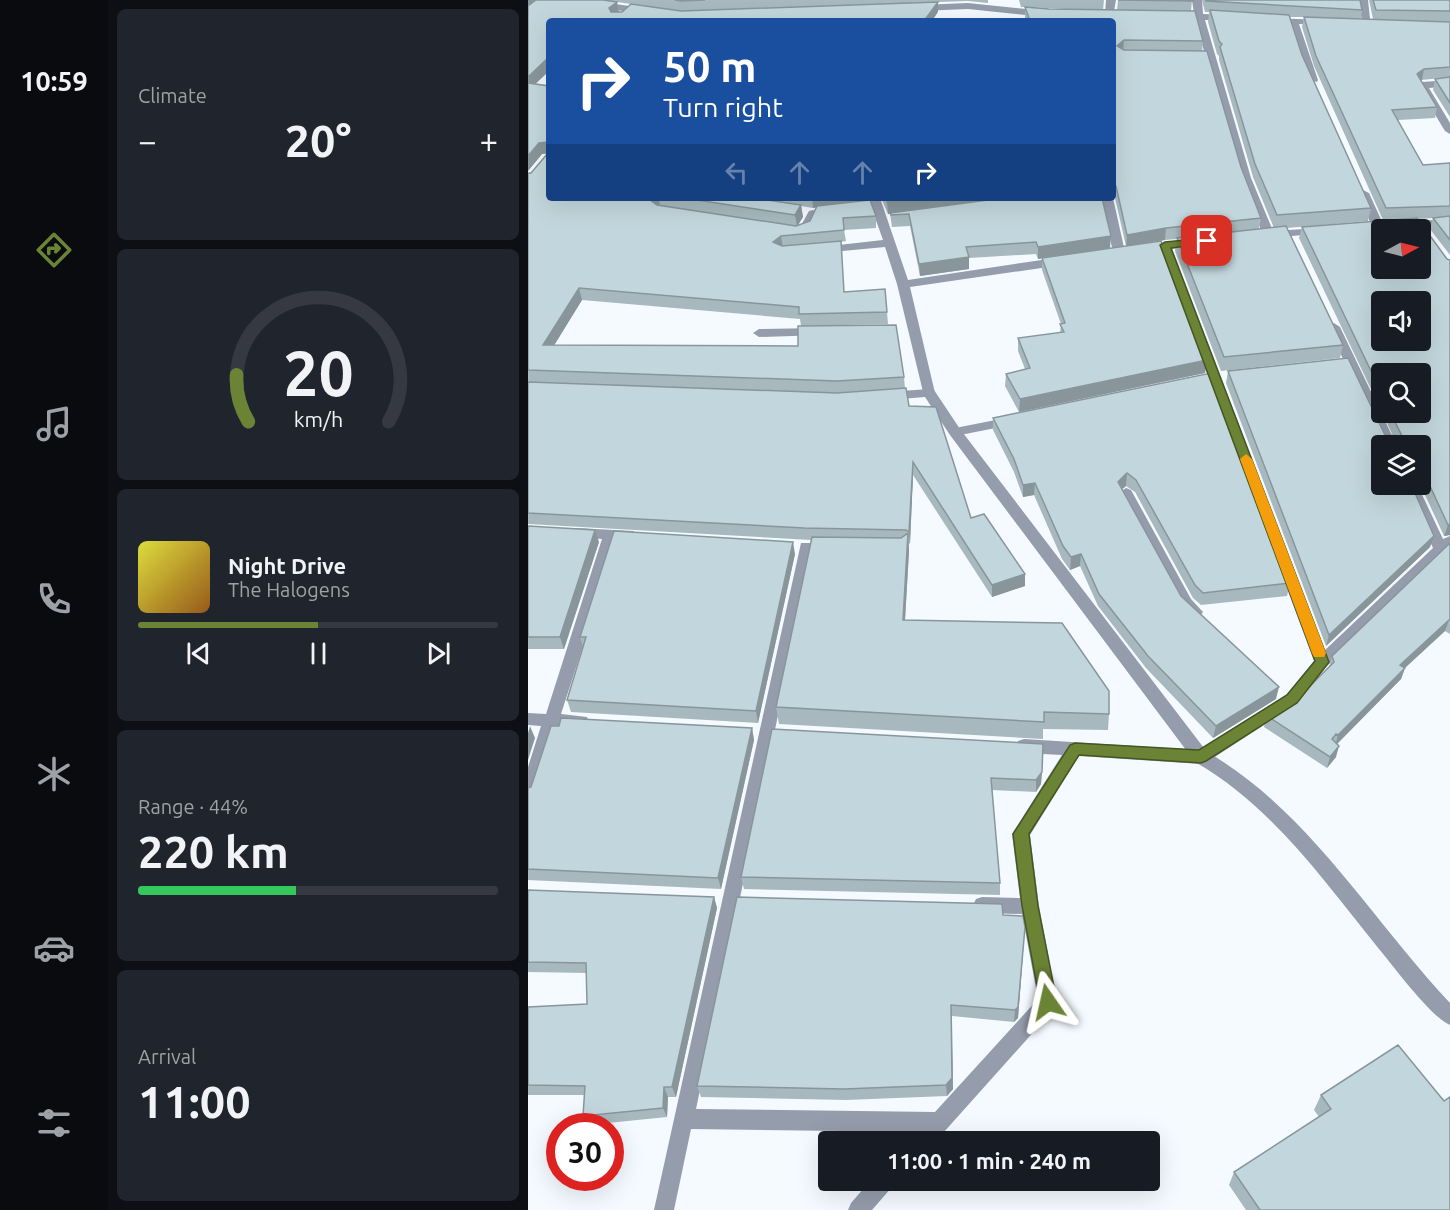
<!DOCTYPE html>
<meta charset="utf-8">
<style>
:root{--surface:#171b24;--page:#20242c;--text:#f1f3f6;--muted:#9ea1a6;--line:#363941;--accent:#6b8335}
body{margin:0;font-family:Ubuntu,sans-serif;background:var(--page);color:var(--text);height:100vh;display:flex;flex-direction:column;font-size:22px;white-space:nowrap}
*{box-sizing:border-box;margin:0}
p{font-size:20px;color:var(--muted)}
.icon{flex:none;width:33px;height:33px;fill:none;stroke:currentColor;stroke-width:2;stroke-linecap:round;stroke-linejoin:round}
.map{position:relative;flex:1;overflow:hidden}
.drawer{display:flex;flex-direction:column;gap:9px;padding:9px;background:#0d0f14;width:420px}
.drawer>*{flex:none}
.guide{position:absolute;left:18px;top:18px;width:570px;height:183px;border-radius:6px;box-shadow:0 6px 24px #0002;background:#1a4fa0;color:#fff;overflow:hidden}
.needle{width:39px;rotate:83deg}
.controls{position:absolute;left:843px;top:219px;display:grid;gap:12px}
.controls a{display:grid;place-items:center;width:60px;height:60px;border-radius:6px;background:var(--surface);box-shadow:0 6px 24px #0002;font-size:30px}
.speed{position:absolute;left:18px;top:1113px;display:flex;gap:12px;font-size:30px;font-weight:700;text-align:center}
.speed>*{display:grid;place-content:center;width:78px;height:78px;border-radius:50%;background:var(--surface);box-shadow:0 6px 24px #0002;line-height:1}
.speed .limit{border:9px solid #d22;background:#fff;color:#111}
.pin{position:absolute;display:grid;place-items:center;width:51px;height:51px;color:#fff;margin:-26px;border-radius:12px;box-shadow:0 3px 9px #0006}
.me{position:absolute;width:66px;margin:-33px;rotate:349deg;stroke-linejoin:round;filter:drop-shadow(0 0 4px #0008)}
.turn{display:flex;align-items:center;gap:21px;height:126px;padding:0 18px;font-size:27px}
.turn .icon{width:78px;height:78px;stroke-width:2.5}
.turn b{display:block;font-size:42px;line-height:51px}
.lanes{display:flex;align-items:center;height:57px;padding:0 18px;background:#0003;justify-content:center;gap:30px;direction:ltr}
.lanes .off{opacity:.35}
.big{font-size:45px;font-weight:700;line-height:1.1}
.drawer .tile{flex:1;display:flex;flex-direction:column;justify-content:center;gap:9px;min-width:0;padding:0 21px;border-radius:9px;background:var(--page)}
.drawer .dial{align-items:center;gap:0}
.dial svg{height:156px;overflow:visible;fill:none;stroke:var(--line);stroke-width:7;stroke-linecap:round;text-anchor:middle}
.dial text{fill:var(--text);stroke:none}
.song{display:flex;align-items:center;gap:18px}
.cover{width:72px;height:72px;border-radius:9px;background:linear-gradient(135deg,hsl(60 70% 55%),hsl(30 70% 35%))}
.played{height:6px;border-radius:3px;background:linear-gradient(90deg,var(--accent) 50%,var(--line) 50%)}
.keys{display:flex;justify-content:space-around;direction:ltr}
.heat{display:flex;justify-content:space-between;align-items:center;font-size:33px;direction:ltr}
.charge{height:9px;border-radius:4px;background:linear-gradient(90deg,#34c759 44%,var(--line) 0)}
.trip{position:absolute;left:290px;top:1131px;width:342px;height:60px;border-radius:6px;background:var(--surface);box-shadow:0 6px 24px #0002;font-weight:700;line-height:60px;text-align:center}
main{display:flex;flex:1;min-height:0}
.tabs{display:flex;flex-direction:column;width:108px;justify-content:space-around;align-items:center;background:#090b0e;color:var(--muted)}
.tabs .icon{width:42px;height:42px}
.tabs .active{color:var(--accent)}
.tabs b{font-size:27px;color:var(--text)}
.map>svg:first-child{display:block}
</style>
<main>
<nav class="tabs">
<b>10:59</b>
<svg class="icon active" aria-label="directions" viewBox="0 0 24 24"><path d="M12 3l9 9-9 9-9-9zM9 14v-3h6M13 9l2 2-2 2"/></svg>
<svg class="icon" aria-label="music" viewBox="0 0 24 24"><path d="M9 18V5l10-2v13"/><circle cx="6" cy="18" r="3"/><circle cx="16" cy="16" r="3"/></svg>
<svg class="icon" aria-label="phone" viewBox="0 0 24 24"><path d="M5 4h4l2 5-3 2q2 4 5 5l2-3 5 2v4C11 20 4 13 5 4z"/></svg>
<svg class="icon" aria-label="climate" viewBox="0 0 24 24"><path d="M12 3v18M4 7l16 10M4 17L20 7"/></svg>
<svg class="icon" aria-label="car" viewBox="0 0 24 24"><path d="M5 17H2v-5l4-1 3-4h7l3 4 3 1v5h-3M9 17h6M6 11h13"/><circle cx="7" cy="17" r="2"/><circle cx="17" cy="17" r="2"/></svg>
<svg class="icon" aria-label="filters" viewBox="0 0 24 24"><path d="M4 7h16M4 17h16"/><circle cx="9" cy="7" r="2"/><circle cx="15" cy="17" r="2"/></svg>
</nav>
<section class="drawer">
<div class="tile"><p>Climate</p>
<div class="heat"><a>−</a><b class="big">20°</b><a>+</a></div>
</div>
<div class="tile dial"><svg viewBox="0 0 100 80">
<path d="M14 69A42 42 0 1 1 86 69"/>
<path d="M14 69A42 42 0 0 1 8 45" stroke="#6b8335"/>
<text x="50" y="56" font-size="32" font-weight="700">20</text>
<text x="50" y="72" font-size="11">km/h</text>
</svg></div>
<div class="tile">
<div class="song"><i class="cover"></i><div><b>Night Drive</b><p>The Halogens</p></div></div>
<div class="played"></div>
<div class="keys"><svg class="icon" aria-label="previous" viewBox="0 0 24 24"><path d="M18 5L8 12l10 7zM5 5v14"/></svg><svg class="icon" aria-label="pause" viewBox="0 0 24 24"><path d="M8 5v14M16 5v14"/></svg><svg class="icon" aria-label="next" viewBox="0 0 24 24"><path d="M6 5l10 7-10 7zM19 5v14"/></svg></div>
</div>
<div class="tile"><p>Range · 44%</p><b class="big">220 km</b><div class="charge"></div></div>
<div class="tile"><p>Arrival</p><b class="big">11:00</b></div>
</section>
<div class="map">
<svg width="922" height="1210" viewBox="0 0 922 1210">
<rect width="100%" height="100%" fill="#f4faff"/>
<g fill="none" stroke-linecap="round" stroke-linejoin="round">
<path fill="#959cab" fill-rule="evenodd" d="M34,0H58L116,8L121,11L116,14L39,3Z
M578,0H588L585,17L577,15Z
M664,0H674L675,14L700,15L705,18L700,21L677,20L723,178L745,231L793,228L799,231L797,233L742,238L735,235L713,178L667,20L649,19L644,16L649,13L666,14Z
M830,0H840L843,28L835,26Z
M440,3L517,11L522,14L517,17L440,9L392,11L387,8L392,5Z
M742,18L796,20V24L793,25L771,24L790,80L789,82L780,80L761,23L742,22Z
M922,80V86L901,88L922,123V134L917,131L889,85L894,82Z
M835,190L841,193L856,226L854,228H846L844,226L829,193Z
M340,198H352L380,280L534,257L540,261L534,265L382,287L407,393L406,396H396L369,284L357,247L293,253L287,250L293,247L355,240Z
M573,198H585L597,252L595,254H587L585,252Z
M285,210L291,213L279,234H262V230L271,229L281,211Z
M922,219V225L874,228L868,225L874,222Z
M668,239L674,242L672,244L644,249L797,650L905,548L875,484H889L915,539L922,536V549L799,666L770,703L679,762L673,764L551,756L502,835L511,906L529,1002L527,1008L407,1142H383L389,1132L163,1129L146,1210H126L273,543H283L285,547L168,1109L407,1112L510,999L494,914L454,913L448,911L445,905L448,899L454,897L492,898L484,834L534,755L496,753L490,751L488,746L490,741L496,739L671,750L758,695L786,661L633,250L614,252L608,249L614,246Z
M806,323L812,327L869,446H856L800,327Z
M290,328L294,329L296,332L294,335L231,337L225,333L231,329Z
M483,417L488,418L490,421L488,424L427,436L420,432L427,428Z
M598,488L603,490L663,599L675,612L672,616H662L653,607L591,493Z
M48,528L105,531L112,536L105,541L89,540L33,714L59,717L61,722L59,727H29L8,793L6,798L0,800V767L13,726L0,725V713L18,714L74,539L43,537L41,533Z
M343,1180H367L364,1187L344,1210H320L323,1203Z"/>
<path fill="#959cab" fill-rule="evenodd" d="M401,389L406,390L432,429L679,752C779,809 844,920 922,1003V1025C903,1017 866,967 851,949C796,881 744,806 667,762L422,435L397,397L360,400L354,396L360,392Z"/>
</g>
<path fill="#a7b9be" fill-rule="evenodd" d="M0,0H460V3L440,1L410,2V12L21,21V71L7,84L21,86V198H339V200L348,216V228L316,230L318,241L313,242L316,292L357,289L360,324L273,326L272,319L54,300L26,345L376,377L377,389L381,406L443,518L497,574V586L464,597L385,475L382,544L381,543V551L377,620L581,714L580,730L515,729V739L251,724L248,707L283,540L0,524V382L310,393L0,382V173H3L19,154H14L0,171ZM89,2L103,4L94,12H91ZM273,206L285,208L289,207L282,221L269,226L275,217Z
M491,0H576L575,10H589L590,0H664L663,11L675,41L674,51L713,167L733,218L731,229L746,228L725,177L691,60V56L689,54L680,22L681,12H677L674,0H832L834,10L833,19H845L841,0H922V117L905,90L907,79L913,78L893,80L909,107L907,118L870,120L895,165L922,163V255L902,229L905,218L890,219L922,535L916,536L892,484V446H854L902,547L798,646L698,383L700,371L857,435L865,436L854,412H892L854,374V412L771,238L774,227L876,219L855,220L786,66L774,27L776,17H762L774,55L843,208L840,221L759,228L815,345L812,358L693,371L647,251L649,239L637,240L617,243L679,360L677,373L491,412L477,386L478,374L497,369L490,351V338L532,333L533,324L514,270V258L510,259L508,254L441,258V269L392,276L382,226L364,227L362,213L360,214L353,198H574L582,248L598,246L587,198L585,197V21H498L497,18V7H493ZM499,7L558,10L521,9Z
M683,373L762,583L759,596L673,605L665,598L607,492L598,486L594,489L653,596L748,699L685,738L618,668L570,606L552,566L542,570L534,559L506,495L495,497L486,472L465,430V418Z
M0,526L71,542L36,649H0Z
M922,543V634L917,631L877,668L873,679L809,744L808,757L799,768L736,727L739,716L766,702L801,668L804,656Z
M267,554L230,723L43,712L39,700L55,647L52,637Z
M224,728L226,740L193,889L0,880V788Z
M515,744L513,784L508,792L464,790L472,883V895L216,889L213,877Z
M0,890L186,897L189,908L148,1097H140L139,1117L60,1125L55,1116L57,1095H0V1007L59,1004V973L0,972Z
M496,939L490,1018L486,1022L424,1016L425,1089L419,1096L318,1100L173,1097L169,1086Z
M793,1095L922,1210H718L701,1185L706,1172L791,1117L786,1110Z"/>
<path fill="#88969b" d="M0,0H8L0,6Z
M89,2L91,13L84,19L81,8Z
M410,2V12L404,21H396Z
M596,40L595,51L589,46Z
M21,57V71L0,91V77Z
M896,69L894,80L887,84L889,74Z
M19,142L21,153L14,154L0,171V156L11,143Z
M124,198H131L132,206L122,200Z
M284,198H339V200L285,208Z
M389,198H479L360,214L359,202Z
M273,205L275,217L269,227L267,215Z
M638,228L637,240L598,246L599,235Z
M253,236L255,248L245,242Z
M583,236L582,248L510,259V247Z
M441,257V269L392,276L391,264Z
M51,288L54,300L19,357L15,345Z
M679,360L677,373L491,412L492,399Z
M385,462V475L382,544L381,532Z
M599,473L598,486L589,494L590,482Z
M507,483L506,495L495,497V485Z
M922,524V535L916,536L920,525Z
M67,530L71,542L36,649L32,637Z
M380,533L381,551L376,637L375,620Z
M906,536L902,547L798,646L801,635Z
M265,542L267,554L230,723L228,711Z
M553,554L552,566L542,570L543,557Z
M497,574V586L464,597V585Z
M921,620L917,631L868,676L872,665Z
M877,668L873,679L807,746L810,735Z
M751,687L748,699L685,738L688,726Z
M2,726L7,738L0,760V733Z
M224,728L226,740L193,889L190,878Z
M811,746L808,757L799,768L802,757Z
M514,772L513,784L508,792V780Z
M186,897L189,908L148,1097L144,1087Z
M497,927L490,1018L486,1022L487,1010Z
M423,1005L425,1089L419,1096L418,1085Z
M136,1087L140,1097L139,1117L135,1108Z"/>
<path fill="#c2d7dd" stroke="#88969b" stroke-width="1.5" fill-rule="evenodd" d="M8,0H75L89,2L81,8L83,12H94L103,4L153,11L410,2L396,21H21V57L0,77V6Z
M147,0H177L153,1Z
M590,0H664L665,1Z
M678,0H832L834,10L678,1Z
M845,0H922V11L848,10Z
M497,7L521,9L667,11L675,41L596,40L589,46L596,50L679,51L713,167L733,218L638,228L599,235L588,186L585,185V21H502Z
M682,10L761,15L774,55L843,208L749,215L727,164L692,47L694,44L691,41Z
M776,17L922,22V67L896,69L889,74L909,107L864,110L895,165L922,163V206L858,208L788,56Z
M922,77V103L907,79Z
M0,83L21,86V198H124L122,200L129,205L268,226L282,221L289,206L342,200L348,216L315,218L316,230L253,236L245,242L254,246L313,241L316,292L357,289L359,312L271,314V307L51,288L15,345L270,346V326L368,325L376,377L309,381L0,370V173H3L20,153L19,142L11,143L0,156Z
M156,198H226L273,205L267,215Z
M357,198H389L359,202Z
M475,198H574L583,236L510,247L508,242L438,247L441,257L391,264L381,214L363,215L362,213Z
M922,216V240L905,218Z
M889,218L919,259L922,260V524L920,525L895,471H892V446H854V484H883L906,536L801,635L700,371L820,358L857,435L874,436L862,412H892V374H854V394L774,227ZM854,230H892V268H854ZM854,302H892V340H854Z
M758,226L815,345L696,357L649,238Z
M633,241L679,360L492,399L478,374L502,368L490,338L536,332L532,324L537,323L514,258Z
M683,373L762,583L675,593L667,585L608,480L599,473L590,482L653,596L751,687L688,726L620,656L571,594L553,554L543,557L535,546L507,483L495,485L486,459L465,418Z
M0,382L309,393L378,388L381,406L408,407L443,518L456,514L497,574L464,585L385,462L381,532L378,530L276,528L0,513Z
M0,526L67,530L32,637H0Z
M86,531L265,542L228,711L39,700L58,637H52Z
M380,533L375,620L534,623L581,691V714L516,712V722L248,707L284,537L373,538Z
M922,543V620H921L872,665L877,668L810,735L808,734L804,739L811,746L802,757L739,716L764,700L766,702L806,662L804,656Z
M33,718L224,728L190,878L0,869V788L3,787L23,726H31Z
M244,729L515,744L514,772L508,780L463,778L472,883L213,877Z
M0,890L186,897L144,1087H136L135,1108L55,1116L57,1086L0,1085V1007L59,1004L58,963L0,962Z
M209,897L474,904L475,915L495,916L497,927L490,1007L487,1010L423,1005L424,1078L418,1085L316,1089L169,1086Z
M870,1045L916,1101L922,1097V1210H732L706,1172L803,1109L793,1095Z"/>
<path fill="#6b8335" stroke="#465522" stroke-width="1.5" d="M679,238L684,241L682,243L643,248L801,662L769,703L678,761L673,763L551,755L501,834L510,906L529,1002L526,1007L520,1010L514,1007L512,1002L494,906L485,834L542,745L547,743L671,750L759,695L787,661L632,245L637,242Z"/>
<path fill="#f59e0b" d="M718,454L724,459L798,653L796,657H786L784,653L712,459Z"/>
</svg>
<div class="controls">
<a><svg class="needle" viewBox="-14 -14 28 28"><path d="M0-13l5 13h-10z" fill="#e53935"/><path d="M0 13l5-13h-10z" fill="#9ea1a6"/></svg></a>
<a><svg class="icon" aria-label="sound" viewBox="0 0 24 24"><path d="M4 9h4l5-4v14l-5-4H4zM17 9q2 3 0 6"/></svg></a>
<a><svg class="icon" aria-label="search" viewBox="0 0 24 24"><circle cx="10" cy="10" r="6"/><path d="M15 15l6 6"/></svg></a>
<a><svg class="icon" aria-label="layers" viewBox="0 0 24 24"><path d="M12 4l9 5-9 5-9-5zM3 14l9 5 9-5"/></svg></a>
</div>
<div class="speed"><div class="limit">30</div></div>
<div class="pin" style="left:679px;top:241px;background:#d93025"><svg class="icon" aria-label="arrive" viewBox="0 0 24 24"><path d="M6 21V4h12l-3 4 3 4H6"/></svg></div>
<svg class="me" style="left:520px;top:1002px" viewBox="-20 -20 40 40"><path d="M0-17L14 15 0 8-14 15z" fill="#6b8335" stroke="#fff" stroke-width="4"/></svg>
<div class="trip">11:00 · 1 min · 240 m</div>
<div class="guide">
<div class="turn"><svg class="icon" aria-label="right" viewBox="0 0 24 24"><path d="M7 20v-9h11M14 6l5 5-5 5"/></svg><div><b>50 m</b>Turn right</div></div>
<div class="lanes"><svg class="icon off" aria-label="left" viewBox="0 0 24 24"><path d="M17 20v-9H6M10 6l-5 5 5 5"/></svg><svg class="icon off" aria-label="ahead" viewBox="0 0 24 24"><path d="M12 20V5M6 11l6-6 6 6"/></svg><svg class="icon off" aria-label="ahead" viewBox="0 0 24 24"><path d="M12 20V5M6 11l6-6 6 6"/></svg><svg class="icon" aria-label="right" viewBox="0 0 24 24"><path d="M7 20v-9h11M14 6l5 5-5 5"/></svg></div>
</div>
</div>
</main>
